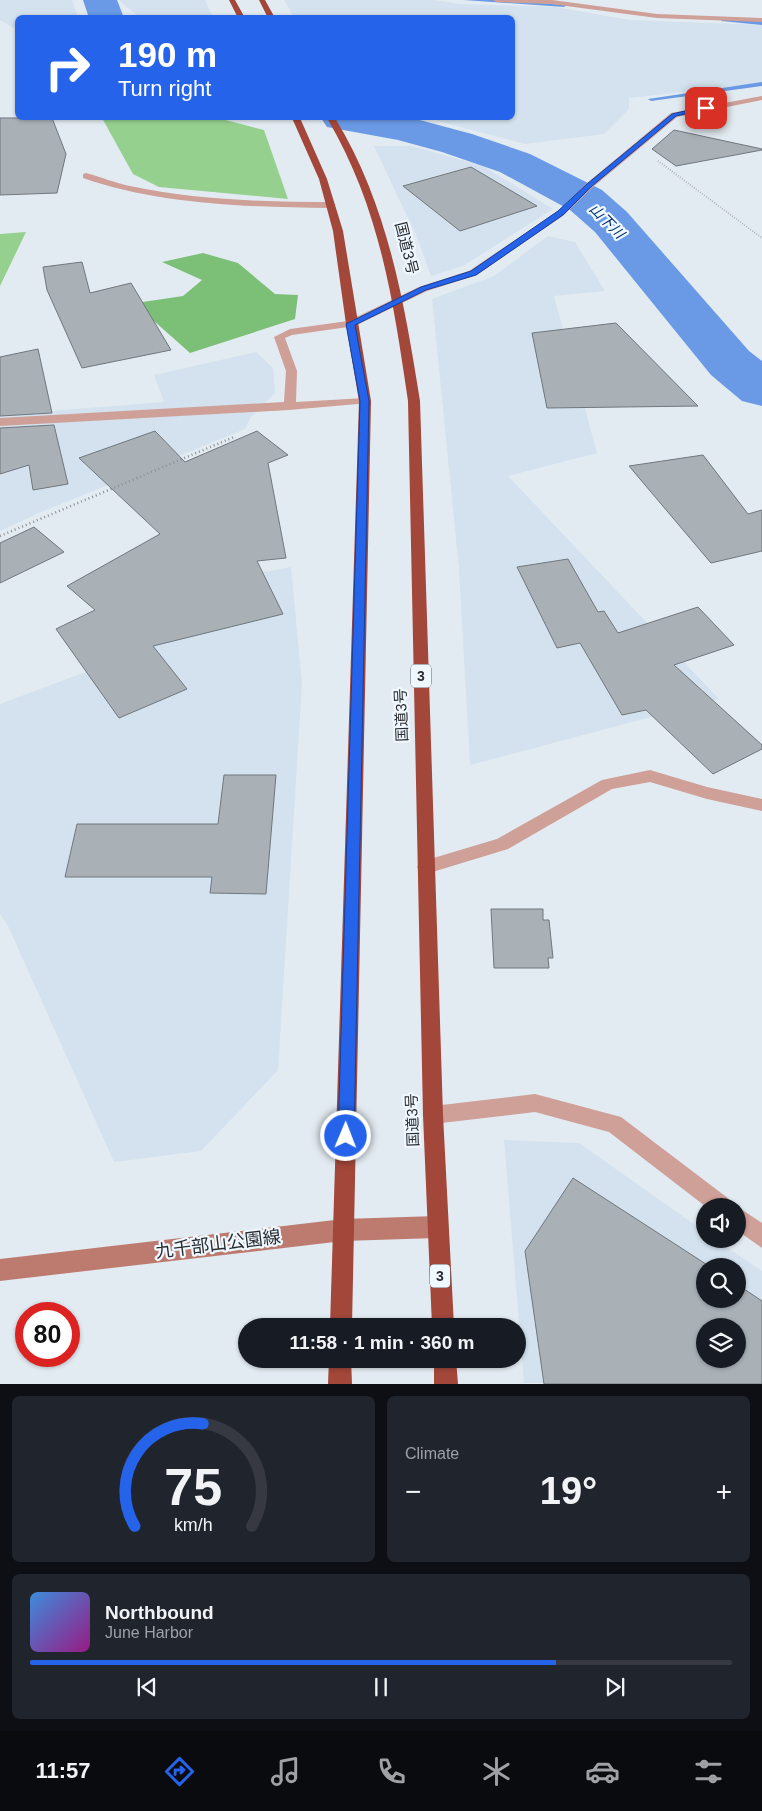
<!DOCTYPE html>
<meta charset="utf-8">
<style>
:root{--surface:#171b24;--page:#20242c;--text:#f1f3f6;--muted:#9ea1a6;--line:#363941;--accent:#2563eb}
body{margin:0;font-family:Arial,"Noto Sans JP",sans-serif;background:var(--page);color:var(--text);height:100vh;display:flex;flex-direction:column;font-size:19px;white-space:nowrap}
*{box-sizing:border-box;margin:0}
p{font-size:16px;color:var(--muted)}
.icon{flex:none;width:28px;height:28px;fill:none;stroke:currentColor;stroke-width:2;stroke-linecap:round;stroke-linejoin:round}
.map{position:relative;height:1384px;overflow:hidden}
.sheet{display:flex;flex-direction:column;gap:12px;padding:12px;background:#0d0f14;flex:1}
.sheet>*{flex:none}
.hud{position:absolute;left:15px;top:15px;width:500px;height:105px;border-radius:8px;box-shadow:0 1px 4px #0004;background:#2563eb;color:#fff;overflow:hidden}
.fabs{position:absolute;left:696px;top:1198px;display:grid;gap:10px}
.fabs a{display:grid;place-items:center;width:50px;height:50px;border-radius:50%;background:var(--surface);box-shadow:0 1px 4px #0004;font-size:25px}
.speed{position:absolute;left:15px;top:1302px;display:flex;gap:10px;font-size:25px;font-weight:700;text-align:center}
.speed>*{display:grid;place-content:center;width:65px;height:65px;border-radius:50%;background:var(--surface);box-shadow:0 1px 4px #0004;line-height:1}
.speed .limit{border:8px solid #d22;background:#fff;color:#111}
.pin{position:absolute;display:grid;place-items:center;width:42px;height:42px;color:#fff;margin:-21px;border-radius:10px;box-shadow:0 2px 8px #0006}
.me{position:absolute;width:55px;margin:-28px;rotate:1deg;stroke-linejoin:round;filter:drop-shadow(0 0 4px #0008)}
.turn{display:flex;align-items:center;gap:18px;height:105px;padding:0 20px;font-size:22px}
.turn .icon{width:65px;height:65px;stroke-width:2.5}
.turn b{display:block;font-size:35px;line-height:42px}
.big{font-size:38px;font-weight:800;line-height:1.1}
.sheet .widget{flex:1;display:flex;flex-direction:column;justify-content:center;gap:8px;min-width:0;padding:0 18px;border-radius:8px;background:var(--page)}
.sheet .dial{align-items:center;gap:0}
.dial svg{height:130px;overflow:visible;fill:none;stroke:var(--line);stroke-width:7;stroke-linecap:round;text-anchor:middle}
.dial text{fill:var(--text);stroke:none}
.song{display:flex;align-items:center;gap:15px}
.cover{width:60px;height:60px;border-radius:8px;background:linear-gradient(135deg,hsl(210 70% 55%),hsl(310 70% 35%))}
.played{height:5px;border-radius:2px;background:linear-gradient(90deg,var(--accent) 75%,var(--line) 75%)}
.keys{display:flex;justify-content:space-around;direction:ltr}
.heat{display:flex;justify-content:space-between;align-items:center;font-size:28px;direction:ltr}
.sheet .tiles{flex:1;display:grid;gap:12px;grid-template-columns:1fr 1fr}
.widget:last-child{grid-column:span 2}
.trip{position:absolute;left:238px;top:1318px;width:288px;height:50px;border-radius:25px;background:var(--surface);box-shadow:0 1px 4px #0004;font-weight:800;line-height:50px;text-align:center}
.dock{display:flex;height:80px;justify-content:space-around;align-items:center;background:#090b0e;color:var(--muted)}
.dock .icon{width:35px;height:35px}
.dock .on{color:var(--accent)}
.dock b{font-size:22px;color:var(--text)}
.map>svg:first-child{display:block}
</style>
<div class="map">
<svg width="762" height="1384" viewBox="0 0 762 1384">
<rect width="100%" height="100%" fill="#e2ebf1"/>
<path fill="#d3e2ee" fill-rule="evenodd" d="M0,0H72L78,17L18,18L17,30L0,20Z
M119,0H205L213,17H139Z
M284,0H434L459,4L555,7L630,20L762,25V83L629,98V109L604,134L525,144L427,118H512V18L294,17Z
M374,146H412L483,166L553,209L463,266L431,276L417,237Z
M548,236L575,242L605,291L554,296L597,453L508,476L719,699L470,765L459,569L432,299L494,276Z
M256,352L273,368L275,393L251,417L245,429L39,513L0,531V415L164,402L154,375Z
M291,567L302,684L278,1070L201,1151L114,1162L8,926L0,914V704L163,643L194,585Z
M504,1140L579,1143L705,1232V1239H715L762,1271V1383H524ZM705,1266H738V1299H705ZM705,1326H738V1359H705Z"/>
<path fill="#95d08f" d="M102,118H218L264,130L288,199L159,187L133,174Z
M26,232L0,286V234Z"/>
<path fill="#7cc077" d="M203,253L238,263L275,294L298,295L295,319L190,353L154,321L112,318L116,306L183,296L202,280L162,262Z"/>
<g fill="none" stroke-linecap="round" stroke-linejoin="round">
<path fill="#6a9ae6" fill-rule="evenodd" d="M464,0H500L567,5L564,7Z
M723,18L762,21V25L721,21Z
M762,82V86L651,101L648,99Z"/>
<path fill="#6a9ae6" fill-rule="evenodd" d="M83,0H117L124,18H89Z
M321,118L416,119L472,134L530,154L602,190L627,212L749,351L762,361V406L742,401L711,375L595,232L570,210L500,172L442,152L398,140L327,127Z"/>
</g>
<path fill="#a9b1b7" stroke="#70777d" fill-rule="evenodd" d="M0,118H52L66,154L57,193L0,195Z
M674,130L762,149V150L676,166L652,149Z
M471,167L537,206L460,231L403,186Z
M82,262L90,293L131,283L171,350L82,368L47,290L43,267Z
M616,323L698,406L547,408L532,333Z
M38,349L52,413L0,416V357Z
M54,425L68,484L33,490L29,465L0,474V428Z
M155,431L185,462L257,431L288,455L268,463L286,558L257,561L283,614L153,646L187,689L119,718L56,629L95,610L67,586L160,534L79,458Z
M703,455L748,514L762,510V551L711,563L629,466Z
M34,527L64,552L0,583V543Z
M568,559L598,612L604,611L618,633L698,607L734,645L674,665L762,745V749L713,774L646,710L622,715L580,643L557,648L517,567Z
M224,775H276L266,894L210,893L212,877H65L77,824H218Z
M491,909H543V920H549L553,958H548L549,968H494Z
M573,1178L709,1266H705V1299H738V1285L762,1301V1384H544L525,1251ZM705,1326H738V1359H705Z"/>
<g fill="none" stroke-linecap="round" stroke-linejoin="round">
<path stroke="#8a9094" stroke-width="2" stroke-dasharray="0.5 2" stroke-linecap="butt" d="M658,161L762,238"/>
<path stroke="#8a9094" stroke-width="2.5" stroke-dasharray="1 3" stroke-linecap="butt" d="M0,536L234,437"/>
<path fill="#cea097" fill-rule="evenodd" d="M86,173C101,177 115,183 130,186C195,200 265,202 331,202L336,205L331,208C249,207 161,205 83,178V174Z"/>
<path fill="#cea097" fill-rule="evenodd" d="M493,0H552L657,14L762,18V22L657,18L551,4L496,2Z
M762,96V100L677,117L593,187L564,215L477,275L427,291L355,326L292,335L285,338L297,371L296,402L365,398L369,399V403L289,410L0,426V418L284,402L286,371L274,337L290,329L348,321L419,287L469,271L558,211L587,183L671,113Z
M650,770L707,787L762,799V811L707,799L650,782L612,789L508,849L426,874L420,872L417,867L420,862L497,839L602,780Z
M535,1094L621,1117L729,1199L732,1206H705L609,1132L535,1112L433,1124L426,1122L423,1115L426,1108L433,1106Z
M738,1207L762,1223V1248L738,1231Z"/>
<path fill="#bd7b6f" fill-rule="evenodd" d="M437,1216L445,1219L448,1227L445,1235L437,1238L343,1241L0,1281V1259L343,1219Z"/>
<path fill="#a24739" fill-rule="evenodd" d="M229,0H235L245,18H238Z
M259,0H265L275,18H268Z
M292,118H300L327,179L343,231L371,401L352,1326H330L359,401L346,324L333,231L319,179Z
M327,118H335C388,205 404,301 420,401L443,1115L454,1326H432L423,1115L408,401C393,299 380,208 327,118Z
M329,1359H351L352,1384H328Z
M434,1359H456L458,1384H434Z"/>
</g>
<path fill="#2563eb" stroke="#184099" d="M706,106L708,109L676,116L592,186L563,215L476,275L426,290L355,325L369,401L354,1136L351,1141L346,1143L340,1141L338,1136L360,401L346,324L421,287L471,271L558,211L587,184L672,114Z"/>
<g text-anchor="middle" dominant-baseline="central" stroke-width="4.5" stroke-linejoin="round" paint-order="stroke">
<g font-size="14" font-style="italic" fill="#023071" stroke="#eff8ff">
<text transform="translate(607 221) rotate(45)">山下川</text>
</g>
<g fill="#eff8ff" stroke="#656a6e" stroke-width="1">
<rect x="411" y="664.5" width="20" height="23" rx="4"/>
<rect x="430" y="1264.5" width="20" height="23" rx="4"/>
</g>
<g font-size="14" font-weight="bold" fill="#2a2d30">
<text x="421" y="676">3</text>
<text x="440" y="1276">3</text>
</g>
<g font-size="15" fill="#2a2d30" stroke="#eff8ff">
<text transform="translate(407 248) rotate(76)">国道3号</text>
<text transform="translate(401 715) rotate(-92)">国道3号</text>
<text transform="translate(412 1120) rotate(-92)">国道3号</text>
</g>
<g font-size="18" fill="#2a2d30" stroke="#eff8ff">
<text transform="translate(218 1244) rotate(-7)">九千部山公園線</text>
</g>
</g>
</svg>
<div class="fabs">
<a><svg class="icon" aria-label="sound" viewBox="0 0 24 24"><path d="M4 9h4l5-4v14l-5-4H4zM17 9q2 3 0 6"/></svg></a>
<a><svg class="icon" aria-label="search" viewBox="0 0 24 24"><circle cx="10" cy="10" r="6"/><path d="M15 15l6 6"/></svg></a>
<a><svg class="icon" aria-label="layers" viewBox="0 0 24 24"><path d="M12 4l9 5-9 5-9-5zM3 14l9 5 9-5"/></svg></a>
</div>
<div class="speed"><div class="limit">80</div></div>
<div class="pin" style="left:706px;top:108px;background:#d93025"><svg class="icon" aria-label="arrive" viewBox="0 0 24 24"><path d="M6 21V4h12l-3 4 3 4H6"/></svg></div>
<svg class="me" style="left:346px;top:1136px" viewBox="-20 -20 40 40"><circle r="17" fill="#2563eb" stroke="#fff" stroke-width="3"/><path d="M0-11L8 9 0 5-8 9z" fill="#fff"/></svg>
<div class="trip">11:58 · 1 min · 360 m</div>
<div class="hud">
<div class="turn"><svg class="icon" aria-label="right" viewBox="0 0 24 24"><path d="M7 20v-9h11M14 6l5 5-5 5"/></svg><div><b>190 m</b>Turn right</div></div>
</div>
</div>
<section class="sheet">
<div class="tiles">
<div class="widget dial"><svg viewBox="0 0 100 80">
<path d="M14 69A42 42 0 1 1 86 69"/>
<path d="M14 69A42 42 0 0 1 56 6" stroke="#2563eb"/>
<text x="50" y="56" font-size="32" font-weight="700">75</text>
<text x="50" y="72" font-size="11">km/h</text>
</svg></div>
<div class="widget"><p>Climate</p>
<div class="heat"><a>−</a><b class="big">19°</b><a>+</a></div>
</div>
<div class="widget">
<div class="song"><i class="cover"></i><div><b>Northbound</b><p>June Harbor</p></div></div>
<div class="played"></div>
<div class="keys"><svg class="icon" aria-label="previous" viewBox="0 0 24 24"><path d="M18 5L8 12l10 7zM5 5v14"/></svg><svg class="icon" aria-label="pause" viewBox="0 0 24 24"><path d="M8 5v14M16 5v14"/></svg><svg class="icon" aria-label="next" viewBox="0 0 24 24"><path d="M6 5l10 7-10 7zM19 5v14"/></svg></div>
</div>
</div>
</section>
<nav class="dock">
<b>11:57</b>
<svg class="icon on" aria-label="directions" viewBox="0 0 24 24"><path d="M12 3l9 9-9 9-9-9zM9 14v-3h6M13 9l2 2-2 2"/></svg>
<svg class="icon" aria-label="music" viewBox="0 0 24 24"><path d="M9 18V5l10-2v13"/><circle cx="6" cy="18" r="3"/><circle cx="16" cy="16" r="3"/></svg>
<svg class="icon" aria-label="phone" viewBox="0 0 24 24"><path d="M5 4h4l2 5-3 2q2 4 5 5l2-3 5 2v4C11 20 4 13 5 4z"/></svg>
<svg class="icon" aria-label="climate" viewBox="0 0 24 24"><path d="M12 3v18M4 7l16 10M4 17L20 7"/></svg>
<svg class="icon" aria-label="car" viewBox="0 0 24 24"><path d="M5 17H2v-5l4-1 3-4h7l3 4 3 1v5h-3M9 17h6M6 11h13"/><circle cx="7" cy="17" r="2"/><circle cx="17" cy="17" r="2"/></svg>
<svg class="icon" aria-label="filters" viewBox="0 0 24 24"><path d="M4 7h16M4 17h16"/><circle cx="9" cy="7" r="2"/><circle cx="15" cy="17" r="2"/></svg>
</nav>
